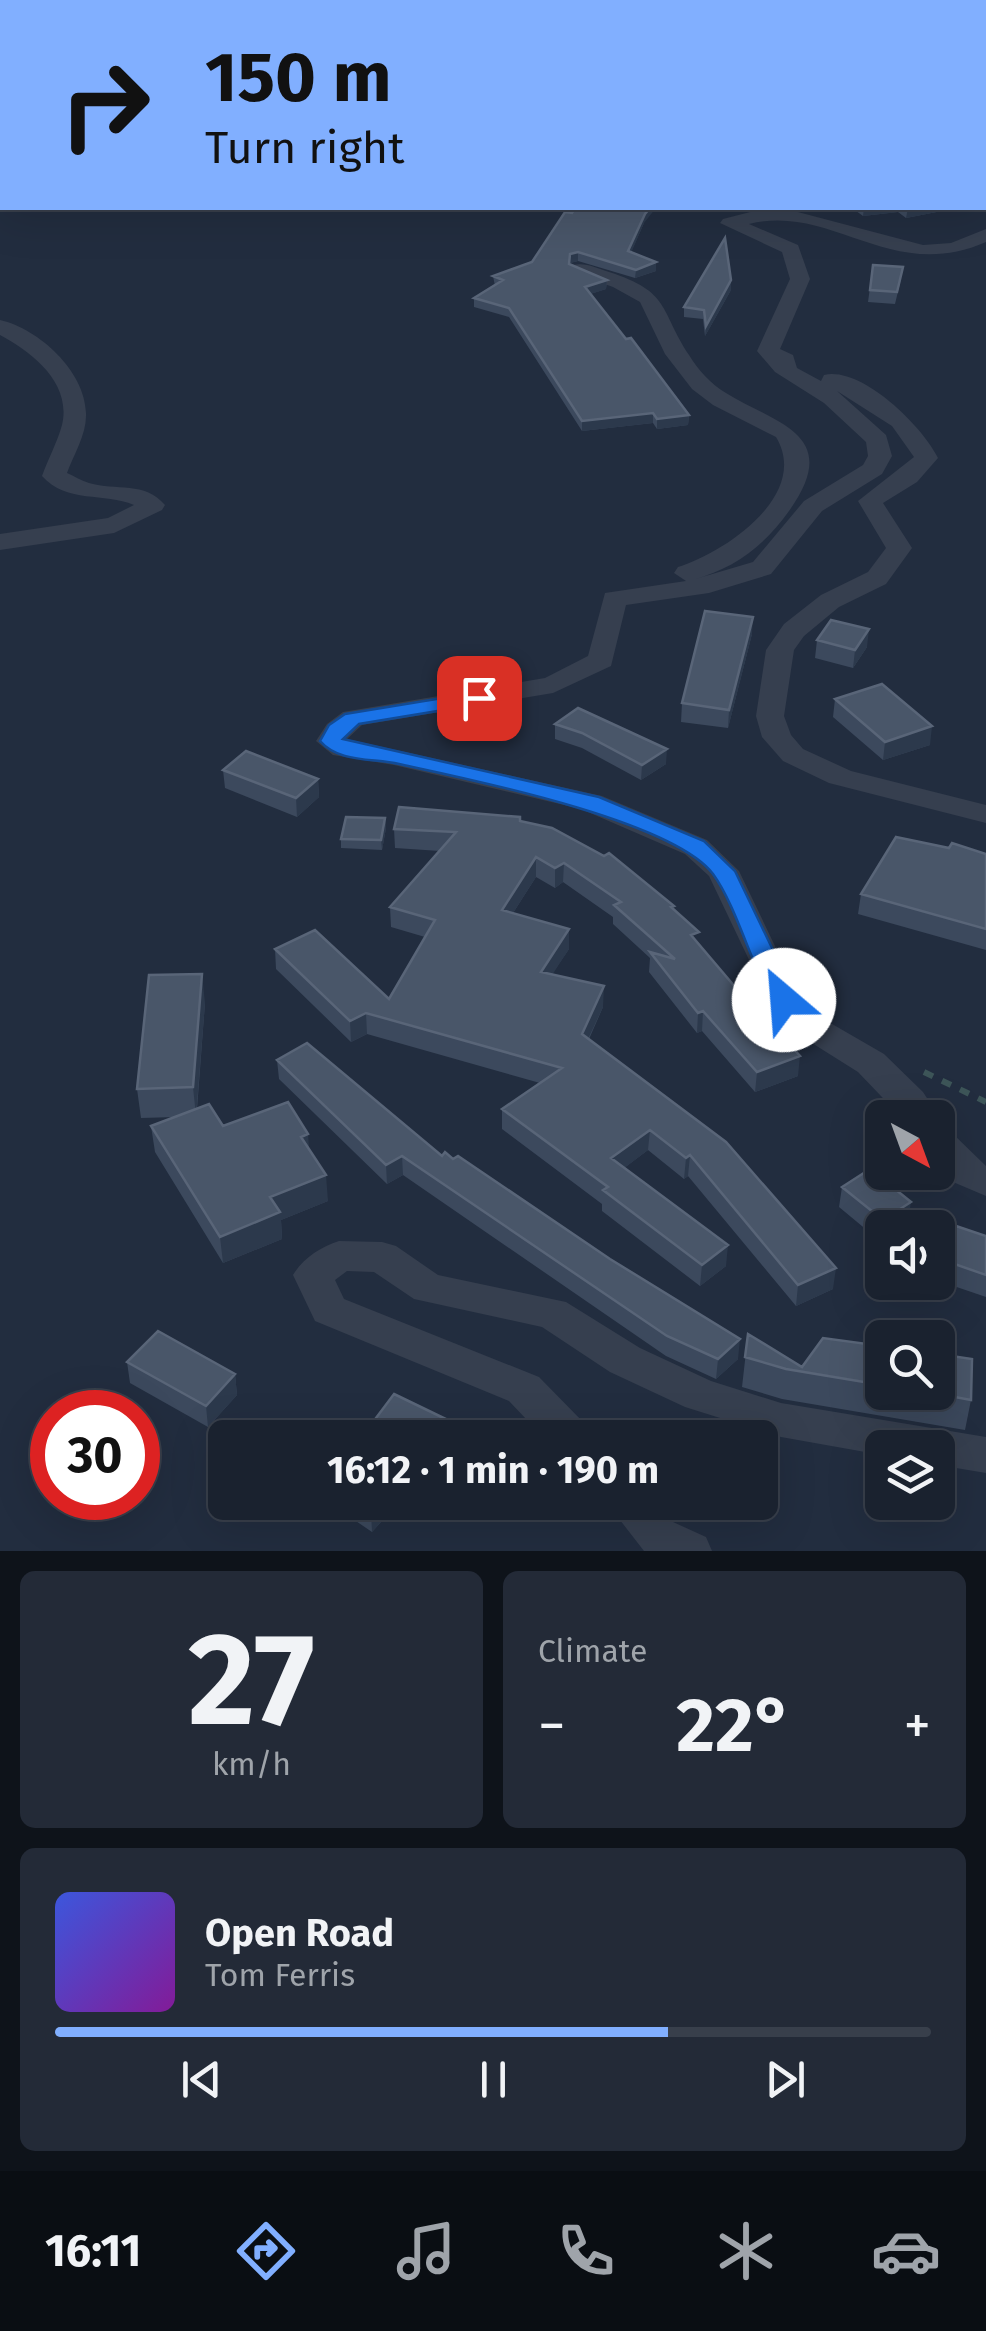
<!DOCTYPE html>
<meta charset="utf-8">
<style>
:root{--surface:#1a222f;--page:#232a37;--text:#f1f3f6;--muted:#9fa4aa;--line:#383f4b;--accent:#81afff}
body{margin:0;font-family:"Fira Sans",sans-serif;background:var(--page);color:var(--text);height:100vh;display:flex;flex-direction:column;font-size:38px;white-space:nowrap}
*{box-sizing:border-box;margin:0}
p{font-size:32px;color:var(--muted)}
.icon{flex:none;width:55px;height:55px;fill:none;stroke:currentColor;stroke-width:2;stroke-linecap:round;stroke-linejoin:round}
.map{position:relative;height:1551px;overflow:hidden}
.side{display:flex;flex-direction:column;gap:20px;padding:20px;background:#0e131a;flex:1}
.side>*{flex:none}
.guide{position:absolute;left:0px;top:0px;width:988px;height:210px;box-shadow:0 10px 40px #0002,0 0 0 2px var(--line);background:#81afff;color:#111;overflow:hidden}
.needle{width:65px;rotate:139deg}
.controls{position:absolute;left:865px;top:1100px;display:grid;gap:20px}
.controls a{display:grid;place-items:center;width:90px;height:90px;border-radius:15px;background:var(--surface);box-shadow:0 10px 40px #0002,0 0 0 2px var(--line);font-size:50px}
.speed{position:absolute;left:30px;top:1390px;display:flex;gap:20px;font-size:50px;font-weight:700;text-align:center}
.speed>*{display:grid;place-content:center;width:130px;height:130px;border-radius:50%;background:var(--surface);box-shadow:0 10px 40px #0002,0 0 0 2px var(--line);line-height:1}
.speed .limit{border:15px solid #d22;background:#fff;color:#111}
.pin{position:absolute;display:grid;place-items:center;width:85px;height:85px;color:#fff;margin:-42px;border-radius:20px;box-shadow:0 5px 15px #0006}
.me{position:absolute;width:110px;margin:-55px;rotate:333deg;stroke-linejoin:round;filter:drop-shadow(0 0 8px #0008)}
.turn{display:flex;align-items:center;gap:35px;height:210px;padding:0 40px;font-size:45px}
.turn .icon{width:130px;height:130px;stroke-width:2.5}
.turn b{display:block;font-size:70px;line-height:85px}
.big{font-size:75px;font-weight:700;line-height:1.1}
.side .card{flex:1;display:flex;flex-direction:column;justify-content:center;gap:15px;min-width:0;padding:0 35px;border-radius:15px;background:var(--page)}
.side .dial{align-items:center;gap:0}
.dial b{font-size:130px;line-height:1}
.song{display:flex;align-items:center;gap:30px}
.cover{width:120px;height:120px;border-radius:15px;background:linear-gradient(135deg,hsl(230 70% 55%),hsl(290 70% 35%))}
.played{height:10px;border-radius:5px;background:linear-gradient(90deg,var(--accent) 70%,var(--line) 70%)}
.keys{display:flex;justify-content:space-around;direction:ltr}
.heat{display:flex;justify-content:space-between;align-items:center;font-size:55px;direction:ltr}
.side .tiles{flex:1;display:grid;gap:20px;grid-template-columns:1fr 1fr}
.card:last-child{grid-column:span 2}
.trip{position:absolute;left:208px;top:1420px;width:570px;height:100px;border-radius:15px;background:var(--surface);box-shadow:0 10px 40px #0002,0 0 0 2px var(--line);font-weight:700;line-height:100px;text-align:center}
.tabs{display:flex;height:160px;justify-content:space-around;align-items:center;background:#0a0e13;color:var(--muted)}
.tabs .icon{width:70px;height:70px}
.tabs .selected{color:var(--accent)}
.tabs b{font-size:45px;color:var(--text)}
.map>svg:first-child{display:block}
</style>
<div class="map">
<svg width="986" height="1551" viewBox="0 0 986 1551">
<rect width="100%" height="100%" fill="#222d3f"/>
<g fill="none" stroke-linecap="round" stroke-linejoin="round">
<path stroke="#3d5558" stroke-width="6" stroke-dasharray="10 10" stroke-linecap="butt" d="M924,1072L986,1102"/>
<path fill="#363f4f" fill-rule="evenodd" d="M122,0H148L150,2H124Z
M555,0H571L573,2H557Z
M797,0H813L815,2H799Z
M985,30H986V40H985Z
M985,137H986V147H985Z
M985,178H986V190H985Z
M762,209L794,211L923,245L951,243L986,229V242C891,284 832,203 749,224L798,245L810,279L780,349L793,355L797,368L821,381L824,375C862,366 923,427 938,458L917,482L883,503L912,548L886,584L839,607L804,636L794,650L784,716L791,735L803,749L851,771L986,805V823L829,783L783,761L762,737L756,716L766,650L784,624L821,595L868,572L886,548L858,501L914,457L892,426L837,391L886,435L892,456L882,474L822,511L771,574L709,593L626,605L611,666L553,693L362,725L347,739L602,796L707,840L739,871L798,994L820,1017L884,1054L923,1092L940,1118L938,1123V1118H902L858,1072L796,1033L772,1008L709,876L685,854L581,809L394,765L333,755L316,741L327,724L343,712L545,678L588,656L605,593L686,581L674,573L678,567C724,553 811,495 776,437L713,405L692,389L665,354L640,302L613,287L573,273V265C585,262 597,268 609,272C671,292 659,309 689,355C698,370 711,384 726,393C776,424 844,434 789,511C763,547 735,568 692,580L753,562L804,501L863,465L868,456L866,442L824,403L775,372L757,351L790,279L782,252L720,223L723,219Z
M0,320C39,329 85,371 86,413C87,434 74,454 67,473C74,476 82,481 89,483C116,491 145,481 165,505L162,510L114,533L0,550V534L108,518L134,505C104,492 67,504 42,476C48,459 57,443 62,425C72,383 32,352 0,335Z
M938,1128L951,1132L986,1166V1196L953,1182L938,1165Z
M339,1241L382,1242L396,1246L438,1275L566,1302L640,1348L711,1381L781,1403L986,1437V1473L938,1465V1448H882V1455L781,1437L685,1407L610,1372L542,1327L414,1299L374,1272L347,1271L335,1280L344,1299L539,1377L586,1425L592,1438H544L509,1401L315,1321L293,1275C303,1258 321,1247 339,1241Z
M606,1502H655L673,1522L706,1537L712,1551H644Z"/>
</g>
<path fill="#3c495d" d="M852,208H957L906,218L898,212L863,216Z
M644,223L631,252L656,262V271L635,278L578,261L570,263V264L607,280L606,289L590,294L689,415L688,425L657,429L653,423L582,431L509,317L474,307V298L495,286L493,276Z
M873,265L901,279L895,304L868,302Z
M731,290L705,336L703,319L684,317V307Z
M752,634L728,728L681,722L682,703Z
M817,640L867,647L853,668L815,658Z
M835,699L930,745L883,760L833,717Z
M555,724L666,764L641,780L582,748L555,739Z
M223,770L318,779L319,797L297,817L225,788Z
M385,818L386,828L382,850L341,848V839Z
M520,821L674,906V910L698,944L798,1076L755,1092L702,1031L697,1033L649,972L650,958L613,924V917L563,882L555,888L536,877L513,913L569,929V949L552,974L603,1007L589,1039L833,1289L796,1306L688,1176L684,1179L648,1150L624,1168L726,1266L700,1286L602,1211V1204L502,1129V1109L540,1083L367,1034L351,1042L276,969L275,949L389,999L425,937L391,927L390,907L440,851L395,848L394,829Z
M949,848L986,854V950L858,914L861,894Z
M205,1003L197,1109L223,1126L309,1150L328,1201L281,1220L282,1239L223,1263L155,1152L151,1126L176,1117L141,1118L137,1089Z
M277,1060L442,1156L453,1159L738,1359L716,1379L666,1356L403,1175L387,1184L279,1079Z
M842,1187L908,1222L882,1228V1239L880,1241L839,1207Z
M986,1236V1297L939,1281L943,1260Z
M748,1334L802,1367L882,1346V1392H938L971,1400L965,1430L782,1399L742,1387Z
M127,1362L235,1374L237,1395L208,1427L130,1383Z
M328,1502H399L372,1532Z
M492,1502H538L527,1520Z"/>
<path fill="#2c394c" d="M392,0H432V2H383Z
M954,0H986V2H945Z
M650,208H656L644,223L628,260V251L645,214Z
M864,208H898V212L863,216Z
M908,208H957L906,218Z
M578,252V261L570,263V254Z
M656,262V271L635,278L636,270Z
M607,280L606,289L585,296V287Z
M731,280V290L705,336L706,326Z
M653,413V423L582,431V421Z
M689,415L688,425L657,429V419Z
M753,617L752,634L728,728L729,710Z
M869,629L867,647L853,668L855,650Z
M932,726L930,745L883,760L885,742Z
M667,749L666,764L641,780L642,765Z
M318,779L319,797L297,817L296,798Z
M385,818L386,828L382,850L381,840Z
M536,857V877L502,930V910Z
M564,863L563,882L555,888V868Z
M569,929V949L541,992V972Z
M202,974L205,1003L196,1116L193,1087Z
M604,986L603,1007L581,1054L582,1034Z
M703,1011L702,1031L697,1033L698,1013Z
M366,1013L367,1034L351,1042L350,1021Z
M800,1056L798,1076L755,1092L757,1072Z
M650,1130L648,1150L610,1179L611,1158Z
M308,1134L310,1160L301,1137Z
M690,1155L688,1176L684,1179L686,1158Z
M402,1156L403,1175L387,1184L386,1165Z
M326,1175L328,1201L281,1220L282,1239L223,1263L220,1237L270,1197Z
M911,1202L908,1222L900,1228H882V1239L880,1241L883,1220Z
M728,1245L726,1266L700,1286L702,1265Z
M836,1268L833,1289L796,1306L798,1285Z
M740,1339L738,1359L716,1379L718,1359Z
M235,1374L237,1395L208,1427L206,1406Z
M379,1502H399L372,1532L371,1511Z
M527,1502H538L527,1520Z"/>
<path fill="#495669" stroke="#596578" stroke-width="2.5" d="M364,0H392L383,2H364Z
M861,0H954L945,2H869Z
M575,208H650L645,214L628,251L656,262L636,270L578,252L570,254L569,264L607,280L585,287L626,339L631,338L689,415L657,419L653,413L582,421L509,308L474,298L503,280L493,276L532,262L565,212L572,213Z
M725,238L731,280L706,326L704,310L684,307Z
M873,265L903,267L897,292L870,290Z
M705,611L753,617L729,710L682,703Z
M831,620L869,629L855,650L817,640Z
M882,684L932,726L885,742L835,699Z
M578,708L667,749L642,765L582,733L555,724Z
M246,751L318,779L296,798L223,770Z
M399,807L520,817V821L552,828L604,856L609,853L674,906L671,907L699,932L691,935L775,1034L779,1033L800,1056L757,1072L703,1011L698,1013L650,952L675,959L614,905L621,902L564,863L555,868L536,857L502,910L569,929L541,972L604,986L582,1034L726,1142L836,1268L798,1285L690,1155L686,1158L650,1130L611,1158L728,1245L702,1265L603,1190L608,1187L502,1109L562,1068L366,1013L350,1021L275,949L315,930L389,999L435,920L390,907L456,832L394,829Z
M346,817L385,818L381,840L341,839Z
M896,837L949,848L952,843L986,854V929L861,894Z
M202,974L193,1087L137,1089L149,975Z
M307,1043L442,1156L445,1152L453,1159L458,1156L610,1259L740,1339L718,1359L667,1336L402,1156L386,1165L277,1060Z
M288,1102L308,1134L301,1137L326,1175L270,1197L280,1212L220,1237L151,1126L209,1104L223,1126Z
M870,1169L911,1202L883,1220L842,1187Z
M956,1226L986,1236V1275L943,1260Z
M158,1331L235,1374L206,1406L127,1362Z
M748,1334L802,1367L823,1338L882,1346V1385L786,1369L745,1357Z
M938,1354L972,1359L971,1400L928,1392H938Z
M394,1394L485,1438H361Z
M358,1502H379L371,1511Z"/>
<path fill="#1a73e8" stroke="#114b97" stroke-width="2.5" d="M479,692L486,693L490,698L486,703L359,724L343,739L599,797L704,841L735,871L797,1000L793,1006H775C752,968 737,907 713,874C672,820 468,779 399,764C373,758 339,763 320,741L329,725L345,714Z"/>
</svg>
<div class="controls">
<a><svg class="needle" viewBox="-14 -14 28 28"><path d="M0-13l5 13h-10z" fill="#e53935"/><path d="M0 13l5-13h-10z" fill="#9fa4aa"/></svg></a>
<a><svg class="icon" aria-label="sound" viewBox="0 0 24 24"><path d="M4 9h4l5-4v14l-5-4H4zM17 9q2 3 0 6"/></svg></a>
<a><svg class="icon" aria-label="search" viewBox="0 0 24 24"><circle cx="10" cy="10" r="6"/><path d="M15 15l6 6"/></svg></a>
<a><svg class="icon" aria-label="layers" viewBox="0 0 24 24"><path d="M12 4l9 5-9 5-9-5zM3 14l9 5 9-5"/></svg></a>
</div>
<div class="speed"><div class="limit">30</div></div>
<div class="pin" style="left:479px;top:698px;background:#d93025"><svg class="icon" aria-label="arrive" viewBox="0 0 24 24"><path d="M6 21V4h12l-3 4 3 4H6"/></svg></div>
<svg class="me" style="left:784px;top:1000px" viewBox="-20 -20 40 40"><circle r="19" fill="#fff"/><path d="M0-13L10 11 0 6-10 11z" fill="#1a73e8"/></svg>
<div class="trip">16:12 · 1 min · 190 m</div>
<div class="guide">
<div class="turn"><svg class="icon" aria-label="right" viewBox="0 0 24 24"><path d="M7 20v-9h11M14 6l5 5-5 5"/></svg><div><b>150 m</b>Turn right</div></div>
</div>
</div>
<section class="side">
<div class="tiles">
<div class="card dial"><b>27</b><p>km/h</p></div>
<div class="card"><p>Climate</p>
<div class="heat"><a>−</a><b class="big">22°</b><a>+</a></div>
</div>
<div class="card">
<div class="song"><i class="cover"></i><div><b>Open Road</b><p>Tom Ferris</p></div></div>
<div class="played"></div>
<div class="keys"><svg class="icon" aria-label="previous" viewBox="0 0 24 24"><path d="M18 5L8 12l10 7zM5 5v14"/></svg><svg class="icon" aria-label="pause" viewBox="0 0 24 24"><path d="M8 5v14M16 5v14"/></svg><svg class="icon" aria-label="next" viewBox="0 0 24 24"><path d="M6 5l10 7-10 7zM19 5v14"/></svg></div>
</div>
</div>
</section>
<nav class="tabs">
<b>16:11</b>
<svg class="icon selected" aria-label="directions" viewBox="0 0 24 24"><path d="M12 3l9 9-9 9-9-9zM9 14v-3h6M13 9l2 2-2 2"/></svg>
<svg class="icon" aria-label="music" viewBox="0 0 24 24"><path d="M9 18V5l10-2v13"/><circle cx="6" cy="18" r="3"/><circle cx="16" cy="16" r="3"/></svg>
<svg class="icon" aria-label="phone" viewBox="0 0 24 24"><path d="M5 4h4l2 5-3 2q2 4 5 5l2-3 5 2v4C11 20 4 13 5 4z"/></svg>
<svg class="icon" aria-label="climate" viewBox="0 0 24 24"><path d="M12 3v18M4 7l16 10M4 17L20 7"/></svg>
<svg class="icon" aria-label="car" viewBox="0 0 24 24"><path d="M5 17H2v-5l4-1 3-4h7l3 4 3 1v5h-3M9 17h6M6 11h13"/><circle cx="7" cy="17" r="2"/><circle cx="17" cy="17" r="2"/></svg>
</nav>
